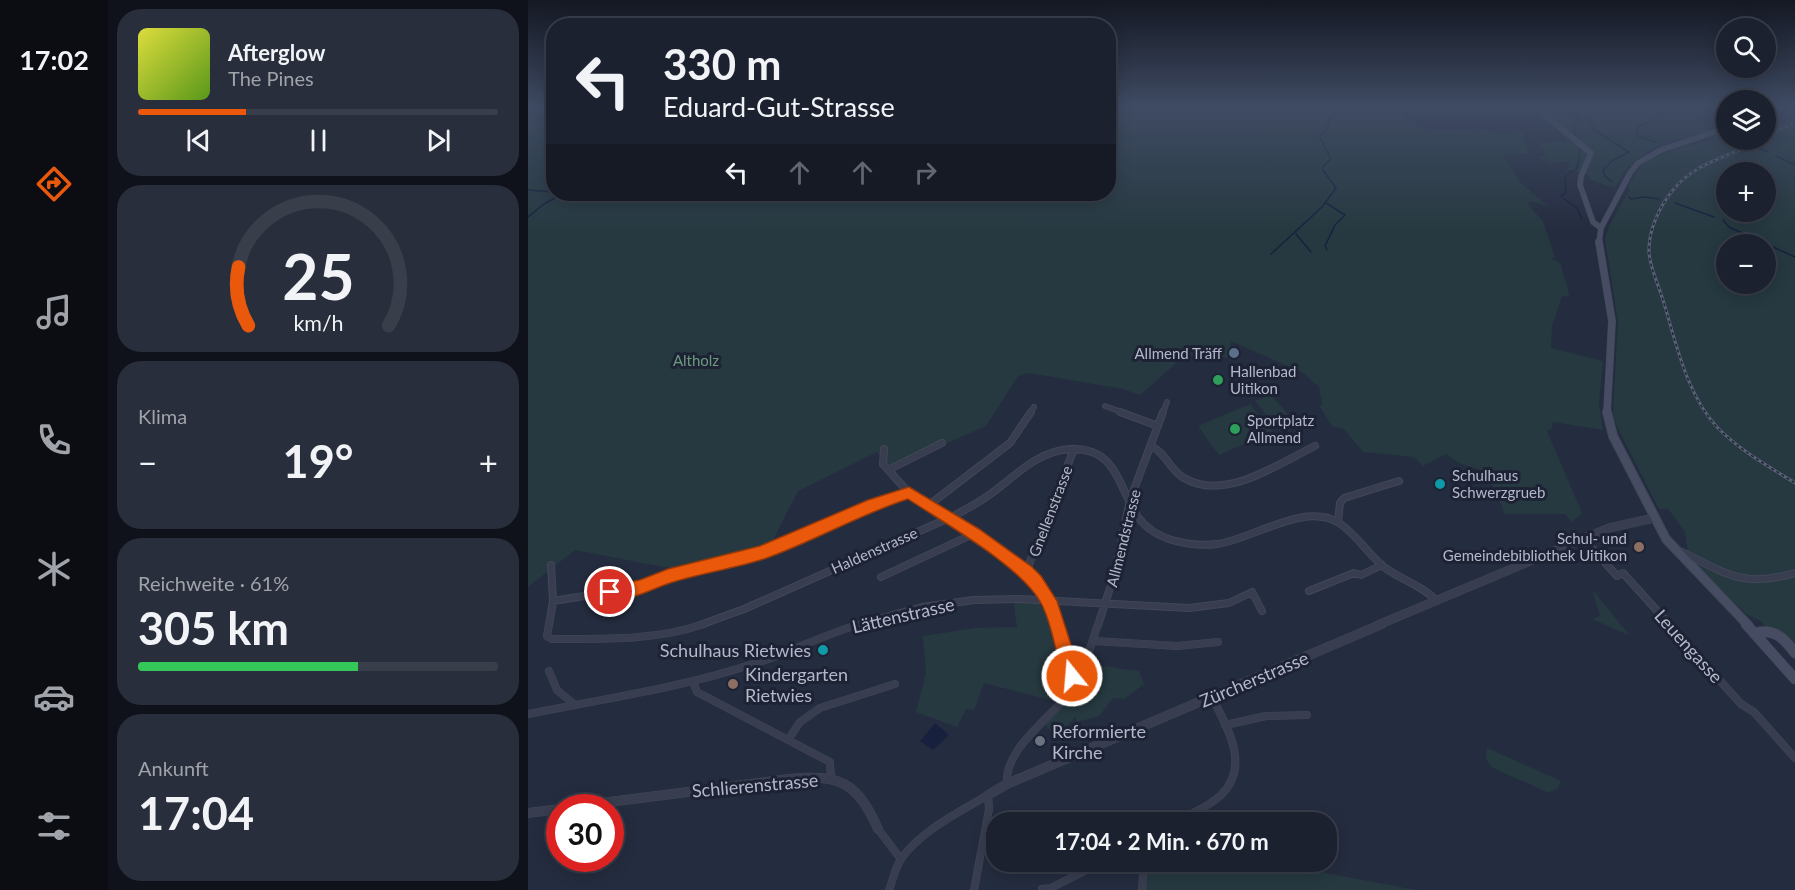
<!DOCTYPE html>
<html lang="de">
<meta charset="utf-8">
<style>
:root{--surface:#1b212f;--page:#282e3b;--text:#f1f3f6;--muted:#a0a3aa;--line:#393e4b;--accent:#ea580c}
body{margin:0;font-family:Lato,sans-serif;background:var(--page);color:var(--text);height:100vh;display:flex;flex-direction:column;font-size:22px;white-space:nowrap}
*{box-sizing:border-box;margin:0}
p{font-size:20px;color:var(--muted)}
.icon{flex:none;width:33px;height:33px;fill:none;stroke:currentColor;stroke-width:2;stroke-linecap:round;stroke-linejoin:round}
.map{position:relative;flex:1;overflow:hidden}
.details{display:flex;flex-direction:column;gap:9px;padding:9px;background:#0f121a;width:420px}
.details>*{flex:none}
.guide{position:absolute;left:18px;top:18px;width:570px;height:183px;border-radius:24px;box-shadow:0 3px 15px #0003,0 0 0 2px var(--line);background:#1b212f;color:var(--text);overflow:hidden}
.buttons{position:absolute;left:1188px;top:18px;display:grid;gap:12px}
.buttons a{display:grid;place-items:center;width:60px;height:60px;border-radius:50%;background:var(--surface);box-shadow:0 3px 15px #0003,0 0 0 2px var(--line);font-size:30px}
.speed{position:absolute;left:18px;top:794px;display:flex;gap:12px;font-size:30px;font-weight:700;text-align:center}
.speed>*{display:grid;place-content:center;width:78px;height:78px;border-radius:50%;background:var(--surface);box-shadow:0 3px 15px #0003,0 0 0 2px var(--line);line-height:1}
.speed .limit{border:9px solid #d22;background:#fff;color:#111}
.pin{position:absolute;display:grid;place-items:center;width:51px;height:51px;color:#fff;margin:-26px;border:3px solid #fff;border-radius:50%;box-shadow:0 2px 6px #0007}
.me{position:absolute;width:66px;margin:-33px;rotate:343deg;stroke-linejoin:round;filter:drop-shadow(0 0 4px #0008)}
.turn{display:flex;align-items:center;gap:21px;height:126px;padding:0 18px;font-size:27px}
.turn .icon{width:78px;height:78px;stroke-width:2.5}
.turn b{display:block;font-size:42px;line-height:51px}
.lanes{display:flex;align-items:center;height:57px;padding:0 18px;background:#0003;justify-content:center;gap:30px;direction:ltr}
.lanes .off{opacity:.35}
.big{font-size:45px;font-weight:700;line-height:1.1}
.details .widget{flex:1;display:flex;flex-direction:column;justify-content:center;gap:9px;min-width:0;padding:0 21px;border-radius:24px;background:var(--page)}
.details .dial{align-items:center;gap:0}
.dial svg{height:156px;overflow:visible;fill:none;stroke:var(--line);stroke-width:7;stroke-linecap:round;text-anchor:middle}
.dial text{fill:var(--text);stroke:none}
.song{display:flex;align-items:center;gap:18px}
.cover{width:72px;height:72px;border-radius:9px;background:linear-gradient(135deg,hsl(60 70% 55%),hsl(90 70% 35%))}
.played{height:6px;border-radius:3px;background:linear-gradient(90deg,var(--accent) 30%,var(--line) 30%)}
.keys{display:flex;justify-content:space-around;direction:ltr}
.heat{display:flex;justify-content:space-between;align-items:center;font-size:33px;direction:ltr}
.charge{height:9px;border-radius:4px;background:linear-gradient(90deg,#34c759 61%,var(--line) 0)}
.trip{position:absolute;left:458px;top:812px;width:351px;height:60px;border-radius:24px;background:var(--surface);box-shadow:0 3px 15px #0003,0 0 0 2px var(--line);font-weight:700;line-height:60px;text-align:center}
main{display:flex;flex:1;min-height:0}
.tab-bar{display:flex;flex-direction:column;width:108px;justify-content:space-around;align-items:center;background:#0b0d13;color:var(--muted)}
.tab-bar .icon{width:42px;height:42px}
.tab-bar .on{color:var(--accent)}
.tab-bar b{font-size:27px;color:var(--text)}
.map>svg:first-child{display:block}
</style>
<main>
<nav class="tab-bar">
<b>17:02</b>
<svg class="icon on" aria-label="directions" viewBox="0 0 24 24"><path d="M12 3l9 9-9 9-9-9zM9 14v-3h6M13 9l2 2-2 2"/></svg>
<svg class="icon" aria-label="music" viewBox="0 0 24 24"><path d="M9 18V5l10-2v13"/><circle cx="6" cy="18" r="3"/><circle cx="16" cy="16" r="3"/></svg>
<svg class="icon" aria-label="phone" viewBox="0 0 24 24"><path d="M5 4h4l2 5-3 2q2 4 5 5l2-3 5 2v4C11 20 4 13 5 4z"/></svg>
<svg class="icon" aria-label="climate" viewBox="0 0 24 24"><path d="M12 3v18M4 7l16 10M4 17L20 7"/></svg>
<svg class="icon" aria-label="car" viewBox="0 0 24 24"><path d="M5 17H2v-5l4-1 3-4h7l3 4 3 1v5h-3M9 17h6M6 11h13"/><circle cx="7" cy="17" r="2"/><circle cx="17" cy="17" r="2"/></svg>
<svg class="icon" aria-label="filters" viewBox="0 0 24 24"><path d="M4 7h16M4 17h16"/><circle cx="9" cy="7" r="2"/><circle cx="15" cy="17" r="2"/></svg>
</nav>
<section class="details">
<div class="widget">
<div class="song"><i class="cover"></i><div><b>Afterglow</b><p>The Pines</p></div></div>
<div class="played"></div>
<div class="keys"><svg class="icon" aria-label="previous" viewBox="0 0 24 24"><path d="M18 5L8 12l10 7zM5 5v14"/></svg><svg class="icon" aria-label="pause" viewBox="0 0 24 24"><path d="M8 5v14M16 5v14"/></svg><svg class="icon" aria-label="next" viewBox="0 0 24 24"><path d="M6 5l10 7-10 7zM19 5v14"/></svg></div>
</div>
<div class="widget dial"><svg viewBox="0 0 100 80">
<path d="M14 69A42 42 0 1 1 86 69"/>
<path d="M14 69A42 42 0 0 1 9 39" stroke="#ea580c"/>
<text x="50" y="56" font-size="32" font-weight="700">25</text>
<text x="50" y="72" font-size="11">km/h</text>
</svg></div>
<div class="widget"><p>Klima</p>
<div class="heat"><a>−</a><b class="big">19°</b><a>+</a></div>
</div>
<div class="widget"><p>Reichweite · 61%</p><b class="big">305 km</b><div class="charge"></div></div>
<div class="widget"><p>Ankunft</p><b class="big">17:04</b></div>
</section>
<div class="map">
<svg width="1267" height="890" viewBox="0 0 1267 890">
<rect width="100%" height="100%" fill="#242c3f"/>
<path fill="#263940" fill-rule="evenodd" d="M0,107H25L26,194H580L581,107H870C884,140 925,128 953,129C959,129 961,132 966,133C974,135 985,133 994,132L1001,154L975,155L992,182L1021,207L1004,201L999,204L1015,221L1027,257L1023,258L1033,264C1034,276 1041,285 1041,297L1034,296L1024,326L1023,348L1075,361L1071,403L1075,430L1025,422L1024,428L1019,431L1054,513L1044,522L1037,514H977L959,472L931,463L918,454L895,466L886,457L835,452L816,429L804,426L792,407L794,404L791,387L775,373L703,341L700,358L655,355L654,358L612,395L595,389L501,373L490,376L458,426L364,467L349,452L270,491L243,544L146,569L47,550L0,587Z
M1010,107H1059L1055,114L1062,107H1198V122L1174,134L1137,142L1117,153L1098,169L1087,188L1063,180L1060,174L1040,169L1043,163L1033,161L1021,164L1009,157H1020L1010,143L1051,140Z
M1238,107H1267V653L1239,630L1233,621L1218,614L1161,559L1157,532L1140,509H1131L1088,425L1085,412L1090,321L1077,239L1082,224L1102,189L1100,187C1104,180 1107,172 1113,166C1124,155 1169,142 1185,141L1182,138L1198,131V140H1238ZM1198,172H1238V212H1198ZM1198,244H1238V284H1198Z
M743,395L760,414L744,422L727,401Z
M722,404L744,432L691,455L670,426Z
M1064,589L1102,636L1064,619L1072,616Z
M486,603H510L520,613L540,679L539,686L526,701L456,683L446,710L438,709L429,727L388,712L398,673L395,636L447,628L489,627Z
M561,664L611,671L616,684L596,699L585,698L571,716L549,722L547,717L536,730L528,736L517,725L519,720L545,695Z
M959,748L1033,781L1030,788L1021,793L963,767L958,758Z
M616,861H675L771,868L888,890H614Z"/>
<path fill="#17213d" d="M407,723L421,735L405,750L392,741Z"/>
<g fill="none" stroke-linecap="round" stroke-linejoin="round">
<path stroke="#17213d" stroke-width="1.5" d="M732,107L741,110
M1040,107L1050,117L1046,123L1047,136
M1069,107L1061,120L1066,130L1101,152L1084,161L1075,170L1077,176L1084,182
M1159,107L1181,122
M0,109L3,110
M3,113L15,120L26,119
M804,116L811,108L817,107
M1128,142L1109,136V127L1128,119L1137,107
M1232,145V149L1240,152
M1248,156L1267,165
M1051,157L1053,146
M1051,159L1049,168L1037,177L1038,193L1032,196L1049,208L1054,219
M794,168L803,159L791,136L799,130L802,117
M0,190L26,192
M79,194L90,196L89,200
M118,197L121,194
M1101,197L1103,199L1117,197L1131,199
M798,203L817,215L807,225L797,246L799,250
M1147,203L1186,217
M0,217L16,204L34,194
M1195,220L1201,227L1267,257
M768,234L783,252
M743,254L794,207L808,188L795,170"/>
<g stroke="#414758" stroke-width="6">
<path id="minor-far2" d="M577,406L596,413
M502,413L506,407
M635,413L639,402"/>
</g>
<g stroke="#414758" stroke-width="8">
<path id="minor-far1" d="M592,412L630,426
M623,446C638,453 642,470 656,478C697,502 750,464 787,446
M356,449L355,464L381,493L445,534L498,572L521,601L529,625
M360,470L414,443
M401,505L482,443L503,412
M810,522L812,503L816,498L871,481
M1055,538L1089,576L1095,573L1142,625
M1154,552C1199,574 1215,588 1267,573
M498,572L546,449
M353,577L445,534
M781,591L826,573L833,575L854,565
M25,601L113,587L140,576L234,552L345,505L381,493
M21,625L25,601L23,565
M172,625L216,609L421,518C436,511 450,503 464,493C488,475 510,451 542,449C590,447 590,488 610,517C618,528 631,536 644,540C658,544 674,546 689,544C723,540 777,501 811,523C828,534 840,554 856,567C873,580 894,585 909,601
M328,625L394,607L446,600L491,599L661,608L701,603L724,592L734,611
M570,625L586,576L602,500L635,412"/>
</g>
<g stroke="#414758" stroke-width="8">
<path id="minor" d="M21,624L19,636L24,639C76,639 126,641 176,624
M528,624L544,676L550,680
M1141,624L1213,704L1226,712L1267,758
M566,641L649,646L690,642
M21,671L29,690L47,705
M165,682L169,692L302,762L303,779
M0,714C75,699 152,688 225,664C262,653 296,634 333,624
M697,725L738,716L779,715
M260,740L272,722L292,708L367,684
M479,784C476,749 522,719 541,693C556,672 562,648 570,624
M649,822C663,813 681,807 693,795C723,766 699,727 684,697
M350,829L373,859
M514,889L523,888L576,861
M361,890C365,880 367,868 373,859C393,831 431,812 460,795L461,809L446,890
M614,890L616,861"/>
</g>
<g stroke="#414758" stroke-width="9">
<path id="tertiary-far1" d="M850,625L1081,528L1126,518"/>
</g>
<g stroke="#414758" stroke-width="10">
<path id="tertiary" d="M460,795L479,784L854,624
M42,807L261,779C312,774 329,782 350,829
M0,813L32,809"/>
</g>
<g stroke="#414758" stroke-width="6">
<path id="secondary-far3" d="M1007,107L1063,153L1053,176L1052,185L1065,222L1073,228
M1071,243L1073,228L1102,173L1110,163L1133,150L1198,128"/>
</g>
<g stroke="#414758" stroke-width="8">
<path id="secondary-far2" d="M1071,242L1084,321L1079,413"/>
</g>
<g stroke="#414758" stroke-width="10">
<path id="secondary-far1" d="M1079,412L1085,436L1138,539L1220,625"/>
</g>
<g stroke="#414758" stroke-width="11">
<path id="secondary" d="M1218,624L1267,679
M1227,633C1246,628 1256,638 1267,653"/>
</g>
<use href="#minor-far2" stroke="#383e4f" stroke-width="4.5"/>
<use href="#minor-far1" stroke="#383e4f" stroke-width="6"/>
<use href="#minor" stroke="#383e4f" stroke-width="7"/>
<use href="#tertiary-far1" stroke="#383e4f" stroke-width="8"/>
<use href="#tertiary" stroke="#383e4f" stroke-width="9"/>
<use href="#secondary-far3" stroke="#464c62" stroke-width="5"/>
<use href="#secondary-far2" stroke="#464c62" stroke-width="7"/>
<use href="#secondary-far1" stroke="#464c62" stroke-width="8"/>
<use href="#secondary" stroke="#464c62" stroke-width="10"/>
<g stroke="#5a6176" stroke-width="3">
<path id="rail" d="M1238,136L1267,122
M1231,140C1202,158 1168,161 1145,190C1131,207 1120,231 1121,253C1122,267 1130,284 1134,297C1148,341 1157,392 1189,427C1211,450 1240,466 1267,483"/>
</g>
<use href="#rail" stroke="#1d2334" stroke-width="1.5" stroke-dasharray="3" stroke-linecap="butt"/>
</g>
<linearGradient id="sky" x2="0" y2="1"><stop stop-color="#141823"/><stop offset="0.46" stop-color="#3f4b63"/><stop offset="1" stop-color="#3f4b63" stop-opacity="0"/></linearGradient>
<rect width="1267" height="231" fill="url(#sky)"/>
<path fill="#ea580c" stroke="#983908" stroke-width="1.5" d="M381,487L451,529L504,567L513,576L529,601L553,676L550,682L544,684L538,682C527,657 526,627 513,603C493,566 416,523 380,499C330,515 285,542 236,559C205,569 173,573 142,583C123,589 97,605 76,597L74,592L76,587L112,580L140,569L232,546L340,500Z"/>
<circle fill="#5c6f8a" stroke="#1d2334" stroke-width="2" cx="706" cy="353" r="6"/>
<g fill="#2e9e5b" stroke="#1d2334" stroke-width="2">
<circle cx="690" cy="380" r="6"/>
<circle cx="707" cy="429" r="6"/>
</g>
<g fill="#0f9aa8" stroke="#1d2334" stroke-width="2">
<circle cx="912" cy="484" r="6"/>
<circle cx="295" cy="650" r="6"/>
</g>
<g fill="#8d6e63" stroke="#1d2334" stroke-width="2">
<circle cx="1111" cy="547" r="6"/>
<circle cx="205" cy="684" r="6"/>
</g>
<circle fill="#6b7280" stroke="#1d2334" stroke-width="2" cx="512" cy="741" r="6"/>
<g text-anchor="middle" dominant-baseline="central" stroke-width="6" stroke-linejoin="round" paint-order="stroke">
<g font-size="15" fill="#b4b9ca" stroke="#1d2334" text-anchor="start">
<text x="694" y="353" text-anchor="end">Allmend Träff</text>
<text x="702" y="371">Hallenbad<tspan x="702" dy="17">Uitikon</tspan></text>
<text x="719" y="420">Sportplatz<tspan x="719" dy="17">Allmend</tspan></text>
<text x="924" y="475">Schulhaus<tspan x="924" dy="17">Schwerzgrueb</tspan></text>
<text x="1099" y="538" text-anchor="end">Schul- und<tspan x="1099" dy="17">Gemeindebibliothek Uitikon</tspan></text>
</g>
<g font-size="15" fill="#6b9b7d" stroke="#1d2334">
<text x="168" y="360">Altholz</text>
</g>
<g font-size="15" fill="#b4b9ca" stroke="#1d2334">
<text transform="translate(522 511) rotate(-69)">Gnellenstrasse</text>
<text transform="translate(595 538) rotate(-76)">Allmendstrasse</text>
<text transform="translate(346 550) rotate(-24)">Haldenstrasse</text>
</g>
<g font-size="18" fill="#b4b9ca" stroke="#1d2334">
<text transform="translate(375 615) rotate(-13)">Lättenstrasse</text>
<text transform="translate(1161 646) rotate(48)">Leuengasse</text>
<text transform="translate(726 679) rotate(-23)">Zürcherstrasse</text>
<text transform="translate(227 785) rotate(-5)">Schlierenstrasse</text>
</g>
<g font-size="18" fill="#b4b9ca" stroke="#1d2334" text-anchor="start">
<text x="283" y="650" text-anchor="end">Schulhaus Rietwies</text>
<text x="217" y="674">Kindergarten<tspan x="217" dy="21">Rietwies</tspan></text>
<text x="524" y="731">Reformierte<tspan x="524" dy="21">Kirche</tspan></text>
</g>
</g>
</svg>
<div class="buttons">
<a><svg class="icon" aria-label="search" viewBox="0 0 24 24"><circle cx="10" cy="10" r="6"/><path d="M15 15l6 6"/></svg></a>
<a><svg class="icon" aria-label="layers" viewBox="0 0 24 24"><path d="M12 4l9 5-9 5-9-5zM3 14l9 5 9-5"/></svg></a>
<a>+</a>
<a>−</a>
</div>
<div class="speed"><div class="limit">30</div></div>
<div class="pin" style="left:82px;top:592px;background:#d93025"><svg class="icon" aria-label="arrive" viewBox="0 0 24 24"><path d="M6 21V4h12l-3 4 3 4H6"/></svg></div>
<svg class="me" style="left:544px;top:676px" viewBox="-20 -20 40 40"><circle r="17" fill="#ea580c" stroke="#fff" stroke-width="3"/><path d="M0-11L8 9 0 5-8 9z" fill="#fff"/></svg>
<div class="trip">17:04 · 2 Min. · 670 m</div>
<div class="guide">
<div class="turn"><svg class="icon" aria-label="left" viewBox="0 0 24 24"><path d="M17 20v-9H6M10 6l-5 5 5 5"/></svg><div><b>330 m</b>Eduard-Gut-Strasse</div></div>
<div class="lanes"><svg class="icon" aria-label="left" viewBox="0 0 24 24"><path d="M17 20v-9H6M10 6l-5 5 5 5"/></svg><svg class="icon off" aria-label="ahead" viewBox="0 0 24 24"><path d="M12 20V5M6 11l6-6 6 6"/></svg><svg class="icon off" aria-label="ahead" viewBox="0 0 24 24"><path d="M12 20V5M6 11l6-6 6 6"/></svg><svg class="icon off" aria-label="right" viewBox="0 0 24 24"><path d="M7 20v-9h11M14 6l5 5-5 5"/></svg></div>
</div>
</div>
</main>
